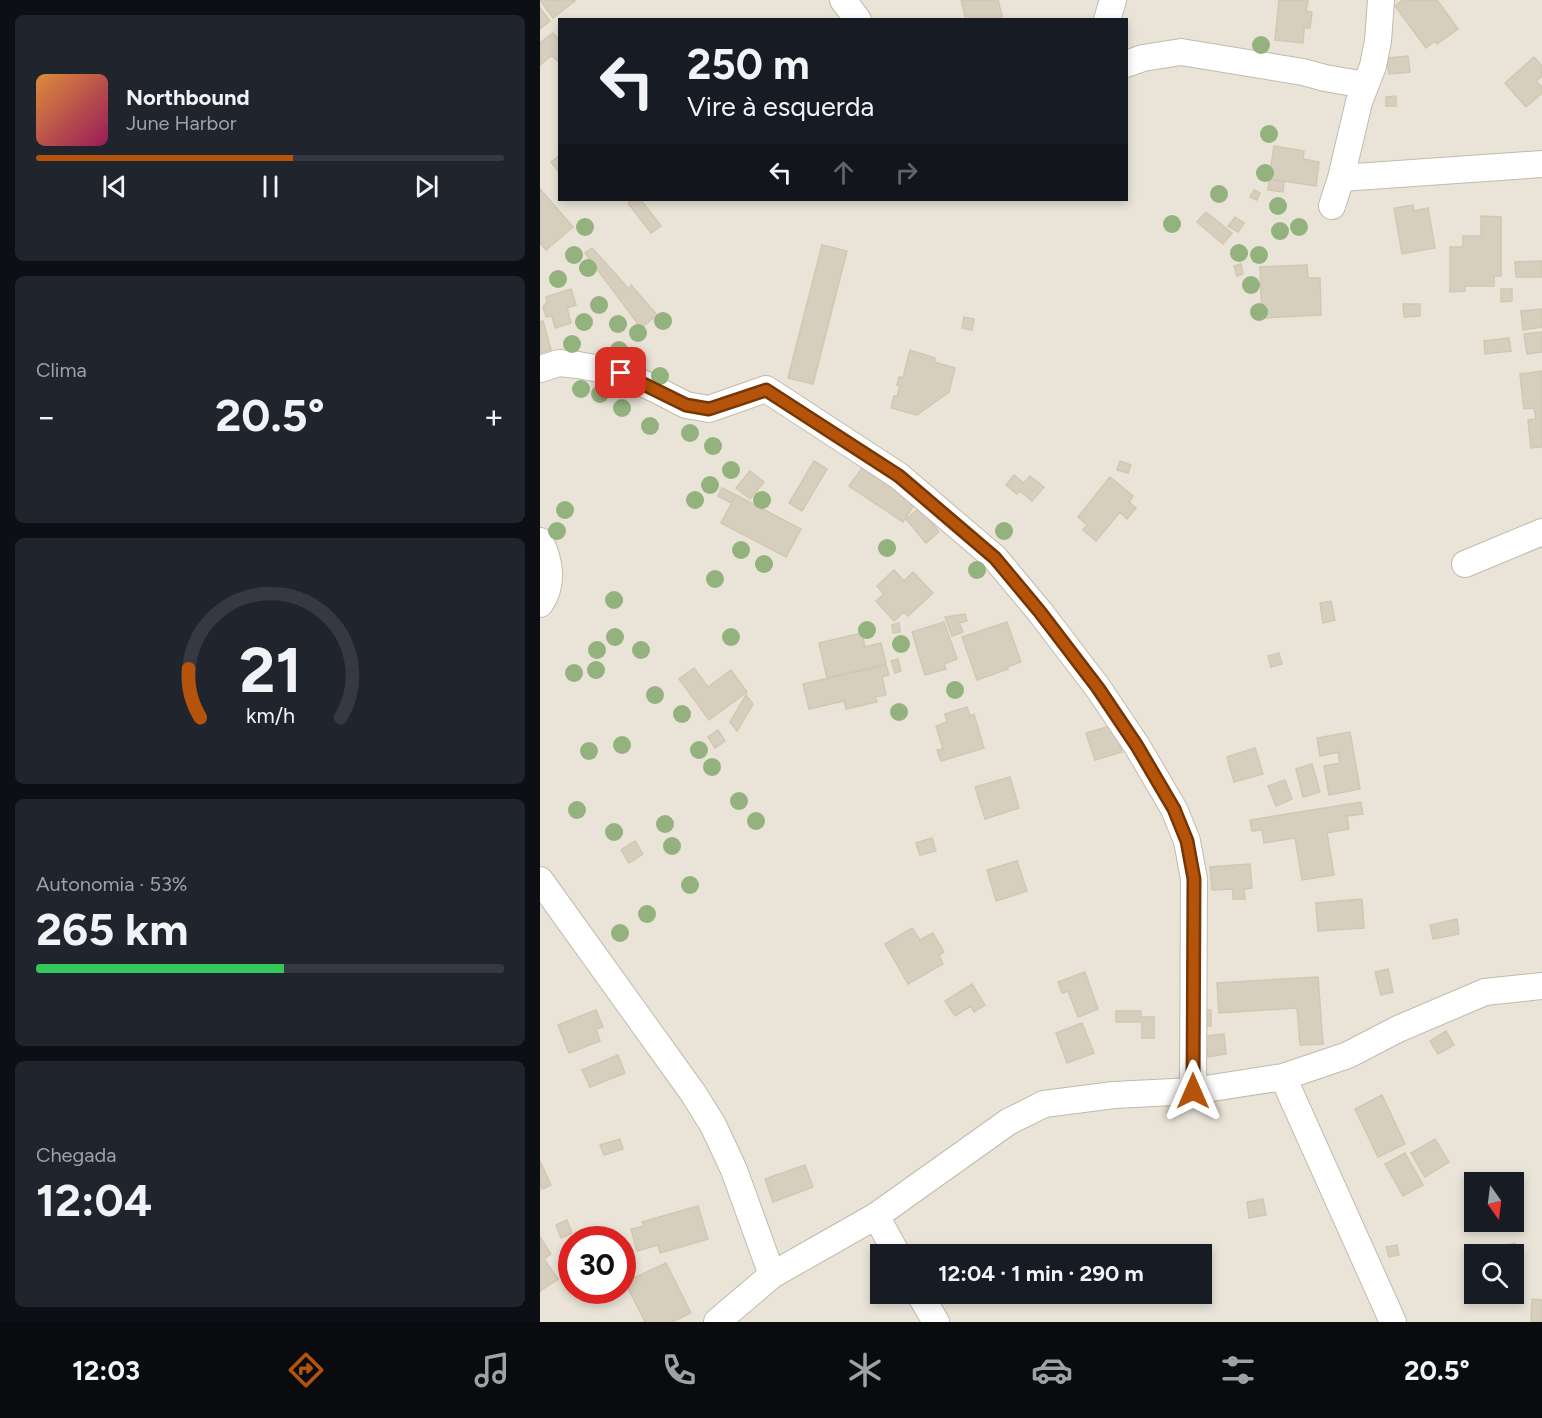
<!DOCTYPE html>
<html lang="pt">
<meta charset="utf-8">
<style>
:root{--surface:#171b24;--page:#20242c;--text:#f1f3f6;--muted:#9ea1a6;--line:#363941;--accent:#b45309}
body{margin:0;font-family:Figtree,sans-serif;background:var(--page);color:var(--text);height:100vh;display:flex;flex-direction:column;font-size:22px;white-space:nowrap}
*{box-sizing:border-box;margin:0}
p{font-size:20px;color:var(--muted)}
.icon{flex:none;width:33px;height:33px;fill:none;stroke:currentColor;stroke-width:2;stroke-linecap:round;stroke-linejoin:round}
.map{position:relative;flex:1;overflow:hidden}
.details{display:flex;flex-direction:column;gap:15px;padding:15px;background:#0d0f14;width:540px}
.details>*{flex:none}
.guide{position:absolute;left:18px;top:18px;width:570px;height:183px;border-radius:0px;box-shadow:0 3px 9px #0003;background:#171b24;color:var(--text);overflow:hidden}
.needle{width:39px;rotate:166deg}
.tools{position:absolute;left:924px;top:1172px;display:grid;gap:12px}
.tools a{display:grid;place-items:center;width:60px;height:60px;border-radius:0px;background:var(--surface);box-shadow:0 3px 9px #0003;font-size:30px}
.speed{position:absolute;left:18px;top:1226px;display:flex;gap:12px;font-size:30px;font-weight:700;text-align:center}
.speed>*{display:grid;place-content:center;width:78px;height:78px;border-radius:50%;background:var(--surface);box-shadow:0 3px 9px #0003;line-height:1}
.speed .limit{border:9px solid #d22;background:#fff;color:#111}
.pin{position:absolute;display:grid;place-items:center;width:51px;height:51px;color:#fff;margin:-26px;border-radius:12px;box-shadow:0 3px 9px #0006}
.me{position:absolute;width:66px;margin:-33px;rotate:0deg;stroke-linejoin:round;filter:drop-shadow(0 0 4px #0008)}
.turn{display:flex;align-items:center;gap:21px;height:126px;padding:0 30px;font-size:27px}
.turn .icon{width:78px;height:78px;stroke-width:2.5}
.turn b{display:block;font-size:42px;line-height:51px}
.lanes{display:flex;align-items:center;height:57px;padding:0 30px;background:#0003;justify-content:center;gap:30px;direction:ltr}
.lanes .off{opacity:.35}
.big{font-size:45px;font-weight:700;line-height:1.1}
.details .tile{flex:1;display:flex;flex-direction:column;justify-content:center;gap:9px;min-width:0;padding:0 21px;border-radius:9px;background:var(--page)}
.details .dial{align-items:center;gap:0}
.dial svg{height:156px;overflow:visible;fill:none;stroke:var(--line);stroke-width:7;stroke-linecap:round;text-anchor:middle}
.dial text{fill:var(--text);stroke:none}
.song{display:flex;align-items:center;gap:18px}
.cover{width:72px;height:72px;border-radius:9px;background:linear-gradient(135deg,hsl(30 70% 55%),hsl(330 70% 35%))}
.played{height:6px;border-radius:3px;background:linear-gradient(90deg,var(--accent) 55%,var(--line) 55%)}
.keys{display:flex;justify-content:space-around;direction:ltr}
.heat{display:flex;justify-content:space-between;align-items:center;font-size:33px;direction:ltr}
.charge{height:9px;border-radius:4px;background:linear-gradient(90deg,#34c759 53%,var(--line) 0)}
.trip{position:absolute;left:330px;top:1244px;width:342px;height:60px;border-radius:0px;background:var(--surface);box-shadow:0 3px 9px #0003;font-weight:700;line-height:60px;text-align:center}
.tabs{display:flex;height:96px;justify-content:space-around;align-items:center;background:#090b0e;color:var(--muted)}
.tabs .icon{width:42px;height:42px}
.tabs .current{color:var(--accent)}
.tabs b{font-size:27px;color:var(--text)}
main{display:flex;flex:1;min-height:0}
.map>svg:first-child{display:block}
</style>
<main>
<section class="details">
<div class="tile">
<div class="song"><i class="cover"></i><div><b>Northbound</b><p>June Harbor</p></div></div>
<div class="played"></div>
<div class="keys"><svg class="icon" aria-label="previous" viewBox="0 0 24 24"><path d="M18 5L8 12l10 7zM5 5v14"/></svg><svg class="icon" aria-label="pause" viewBox="0 0 24 24"><path d="M8 5v14M16 5v14"/></svg><svg class="icon" aria-label="next" viewBox="0 0 24 24"><path d="M6 5l10 7-10 7zM19 5v14"/></svg></div>
</div>
<div class="tile"><p>Clima</p>
<div class="heat"><a>−</a><b class="big">20.5°</b><a>+</a></div>
</div>
<div class="tile dial"><svg viewBox="0 0 100 80">
<path d="M14 69A42 42 0 1 1 86 69"/>
<path d="M14 69A42 42 0 0 1 8 44" stroke="#b45309"/>
<text x="50" y="56" font-size="32" font-weight="700">21</text>
<text x="50" y="72" font-size="11">km/h</text>
</svg></div>
<div class="tile"><p>Autonomia · 53%</p><b class="big">265 km</b><div class="charge"></div></div>
<div class="tile"><p>Chegada</p><b class="big">12:04</b></div>
</section>
<div class="map">
<svg width="1002" height="1322" viewBox="0 0 1002 1322">
<rect width="100%" height="100%" fill="#f5f2e9"/>
<path fill="#e9e4d7" fill-rule="evenodd" d="M0,0H1002V1322H0ZM20,20H586V200H20ZM934,1182H974V1221H934ZM32,1239H82V1290H32ZM340,1254H662V1293H340ZM934,1254H974V1293H934Z"/>
<path fill="#d7cfbe" stroke="#d2c7b1" stroke-width="1.5" d="M0,0H34L35,1L13,18Z
M421,0H458L463,20H426Z
M739,0H768L766,11L772,12L770,28H764L763,43L735,40Z
M863,0H897L918,29L897,44L895,41L886,48L855,6Z
M0,8L10,21L0,29Z
M13,33L20,41V59L17,61L12,55L0,65V43Z
M868,56L870,72L849,74L847,58Z
M994,57L1002,66V76L996,81L1002,87V93L986,107L965,83Z
M856,96V106H846V97Z
M734,146L764,151L763,159L779,162L776,186L729,179Z
M20,155V173L11,162Z
M729,180L744,182L743,192L728,190Z
M0,189L33,227L6,250L0,243Z
M714,190L720,193L717,200L710,197Z
M93,200H101L121,226L111,233L88,203Z
M873,205L874,211L888,208L895,248L862,254L854,208Z
M666,212L692,233L683,244L657,222Z
M941,216L961,217V276H954V286H925V291L910,292V247H923V236H941Z
M695,217L704,223L698,232L688,226Z
M282,245L307,251L273,384L248,378Z
M52,248L89,289L91,285L117,315L101,328L45,253Z
M1002,261V277H976L975,262Z
M701,264L703,274L697,276L694,266Z
M767,265L768,278H780L781,315L722,318L720,267Z
M31,289L36,305L27,308L31,323L15,328L12,316L6,317L3,307L7,302L6,297Z
M961,289H972V301L961,302Z
M863,304H880V316L864,317Z
M1002,309V327L983,330L981,311Z
M424,317L434,319L432,330L422,328Z
M3,321L11,350L0,353V322Z
M1002,332V352L987,354L984,334Z
M969,338L971,351L945,354L944,341Z
M370,350L395,358L394,362L415,368L409,392L377,415L351,408L354,396H357L360,386L357,385L359,377L363,378Z
M1002,371V447L991,448L988,420L996,419L994,408L984,409L980,374Z
M76,380L98,386L95,395L86,393L85,396L71,392Z
M274,461L287,469L262,511L249,503Z
M580,461L591,465L588,473L577,470Z
M325,464L378,499L363,522L309,486Z
M210,471L224,482L210,499L196,488Z
M474,475L484,483L490,476L504,487L492,501L480,491L477,494L466,485Z
M570,477L593,496L589,502L596,508L587,519L580,512L556,541L543,530L547,525L538,517Z
M182,488L196,495L191,503L178,496Z
M196,495L261,529L246,557L181,523Z
M380,508L399,532L386,543L366,519Z
M354,570L364,581L373,572L393,593L368,616L364,612L354,621L336,601L344,594L337,586Z
M791,601L795,620L783,623L780,603Z
M425,614L427,621L419,623L423,632L412,636L405,617Z
M404,622L417,659L404,664L406,669L385,675L372,632Z
M467,622L481,662L467,667L468,669L437,680L422,637Z
M359,623L360,632L353,633L352,625Z
M322,633L325,647L341,643L346,664L287,678L279,643Z
M739,653L742,664L731,667L728,656Z
M358,659L361,671L355,673L351,661Z
M346,665L349,675L342,677L346,695L335,697L337,702L306,709L304,701L269,709L263,684Z
M154,668L168,687L191,670L207,692L169,720L139,679Z
M206,695L213,704L197,731L190,722Z
M427,707L430,716L434,714L444,748L401,761L397,750L403,749L396,726L407,722L405,714Z
M574,725L582,752L555,760L546,733Z
M178,730L185,741L175,748L168,737Z
M810,732L820,789L789,795L784,766L800,763L798,752L780,756L777,738Z
M715,748L723,774L694,782L687,757Z
M772,764L780,792L763,797L756,769Z
M470,777L479,808L445,819L435,787Z
M745,780L752,799L736,806L728,786Z
M821,802L823,814L807,816L809,829L787,833L794,875L762,880L755,838L724,843L722,830L712,831L710,820Z
M392,838L396,851L380,855L376,843Z
M95,841L103,854L89,863L81,850Z
M477,861L487,891L456,901L447,870Z
M710,864L712,888L704,889L705,899H693V889L672,890L670,867Z
M822,899L824,928L778,931L776,903Z
M917,919L919,934L893,939L890,925Z
M372,928L380,940L393,933L404,952L399,955L403,964L368,984L345,944Z
M848,969L853,992L841,995L835,972Z
M545,972L558,1009L538,1017L528,991L522,993L518,982Z
M778,977L783,1044L760,1045L757,1008L679,1013L677,983Z
M432,984L445,1005L434,1012L431,1006L415,1016L405,1001Z
M56,1010L63,1027L56,1029L60,1041L29,1053L18,1025Z
M659,1010H671V1026H659Z
M576,1011H601V1017H614V1038H602V1022H576Z
M542,1023L554,1053L527,1063L516,1033Z
M906,1031L914,1045L898,1054L890,1041Z
M684,1034L686,1054L668,1057L665,1036Z
M78,1055L85,1073L50,1087L42,1070Z
M842,1095L865,1144L838,1157L815,1109Z
M80,1139L83,1149L64,1155L60,1145Z
M895,1139L909,1162L885,1177L871,1153Z
M865,1153L883,1185L863,1196L845,1164Z
M0,1161L11,1185L2,1189L0,1184Z
M265,1165L273,1187L233,1202L225,1179Z
M723,1199L726,1215L709,1218L707,1202Z
M158,1206L168,1239L120,1253L118,1245L97,1251L91,1229L104,1226L102,1222Z
M27,1220L32,1233L21,1238L16,1225Z
M0,1237L11,1254L4,1259L18,1279L0,1291Z
M975,1243L981,1267L974,1269V1254H945L944,1251Z
M857,1245L859,1255L849,1257L846,1247Z
M126,1263L151,1313L132,1322H105L85,1282Z
M992,1299L1002,1300V1322H991Z"/>
<g fill="none" stroke-linecap="round" stroke-linejoin="round">
<g stroke="#c1bbab" stroke-width="28">
<path id="minor" d="M303,0L318,20
M567,20L573,0
M586,64L603,58L641,52L763,72L785,78L825,85
M801,178L1002,164
M792,206L801,178L819,102L833,66L838,41L841,0
M0,369L19,363L38,365L81,373L117,390L146,405L169,409L226,389L359,476L455,558L500,612L558,688L597,746L634,809L647,841L654,879L653,1091
M0,541C10,560 14,585 0,604
M925,564L1002,532
M0,880L153,1093L173,1125L194,1170L232,1275
M743,1077L853,1322
M336,1216L357,1254
M379,1293L396,1322
M177,1322L232,1275L336,1216L468,1122L504,1104L574,1095L653,1091L743,1077L808,1055L858,1029L945,992L1002,986"/>
</g>
<use href="#minor" stroke="#fff" stroke-width="26"/>
</g>
<g fill="#93b27e">
<circle cx="721" cy="45" r="9"/>
<circle cx="729" cy="134" r="9"/>
<circle cx="725" cy="173" r="9"/>
<circle cx="679" cy="194" r="9"/>
<circle cx="738" cy="206" r="9"/>
<circle cx="632" cy="224" r="9"/>
<circle cx="45" cy="227" r="9"/>
<circle cx="759" cy="227" r="9"/>
<circle cx="740" cy="231" r="9"/>
<circle cx="699" cy="253" r="9"/>
<circle cx="34" cy="255" r="9"/>
<circle cx="719" cy="255" r="9"/>
<circle cx="48" cy="268" r="9"/>
<circle cx="18" cy="279" r="9"/>
<circle cx="711" cy="285" r="9"/>
<circle cx="59" cy="305" r="9"/>
<circle cx="719" cy="312" r="9"/>
<circle cx="123" cy="321" r="9"/>
<circle cx="44" cy="322" r="9"/>
<circle cx="78" cy="324" r="9"/>
<circle cx="98" cy="333" r="9"/>
<circle cx="32" cy="344" r="9"/>
<circle cx="79" cy="350" r="9"/>
<circle cx="120" cy="376" r="9"/>
<circle cx="41" cy="389" r="9"/>
<circle cx="60" cy="394" r="9"/>
<circle cx="82" cy="408" r="9"/>
<circle cx="110" cy="426" r="9"/>
<circle cx="150" cy="433" r="9"/>
<circle cx="173" cy="446" r="9"/>
<circle cx="191" cy="470" r="9"/>
<circle cx="170" cy="485" r="9"/>
<circle cx="155" cy="500" r="9"/>
<circle cx="222" cy="500" r="9"/>
<circle cx="25" cy="510" r="9"/>
<circle cx="17" cy="531" r="9"/>
<circle cx="464" cy="531" r="9"/>
<circle cx="347" cy="548" r="9"/>
<circle cx="201" cy="550" r="9"/>
<circle cx="224" cy="564" r="9"/>
<circle cx="437" cy="570" r="9"/>
<circle cx="175" cy="579" r="9"/>
<circle cx="74" cy="600" r="9"/>
<circle cx="327" cy="630" r="9"/>
<circle cx="75" cy="637" r="9"/>
<circle cx="191" cy="637" r="9"/>
<circle cx="361" cy="644" r="9"/>
<circle cx="57" cy="650" r="9"/>
<circle cx="101" cy="650" r="9"/>
<circle cx="56" cy="670" r="9"/>
<circle cx="34" cy="673" r="9"/>
<circle cx="415" cy="690" r="9"/>
<circle cx="115" cy="695" r="9"/>
<circle cx="359" cy="712" r="9"/>
<circle cx="142" cy="714" r="9"/>
<circle cx="82" cy="745" r="9"/>
<circle cx="159" cy="750" r="9"/>
<circle cx="49" cy="751" r="9"/>
<circle cx="172" cy="767" r="9"/>
<circle cx="199" cy="801" r="9"/>
<circle cx="37" cy="810" r="9"/>
<circle cx="216" cy="821" r="9"/>
<circle cx="125" cy="824" r="9"/>
<circle cx="74" cy="832" r="9"/>
<circle cx="132" cy="846" r="9"/>
<circle cx="150" cy="885" r="9"/>
<circle cx="107" cy="914" r="9"/>
<circle cx="80" cy="933" r="9"/>
</g>
<g fill="none" stroke-linecap="round" stroke-linejoin="round">
<g stroke="#753606" stroke-width="15">
<path id="route" d="M81,373L146,405L169,409L226,390L359,476L455,558L500,612L558,688L597,746L634,809L647,841L654,879L653,1091"/>
</g>
<use href="#route" stroke="#b45309" stroke-width="10"/>
</g>
</svg>
<div class="tools">
<a><svg class="needle" viewBox="-14 -14 28 28"><path d="M0-13l5 13h-10z" fill="#e53935"/><path d="M0 13l5-13h-10z" fill="#9ea1a6"/></svg></a>
<a><svg class="icon" aria-label="search" viewBox="0 0 24 24"><circle cx="10" cy="10" r="6"/><path d="M15 15l6 6"/></svg></a>
</div>
<div class="speed"><div class="limit">30</div></div>
<div class="pin" style="left:81px;top:373px;background:#d93025"><svg class="icon" aria-label="arrive" viewBox="0 0 24 24"><path d="M6 21V4h12l-3 4 3 4H6"/></svg></div>
<svg class="me" style="left:653px;top:1091px" viewBox="-20 -20 40 40"><path d="M0-17L14 15 0 8-14 15z" fill="#b45309" stroke="#fff" stroke-width="4"/></svg>
<div class="trip">12:04 · 1 min · 290 m</div>
<div class="guide">
<div class="turn"><svg class="icon" aria-label="left" viewBox="0 0 24 24"><path d="M17 20v-9H6M10 6l-5 5 5 5"/></svg><div><b>250 m</b>Vire à esquerda</div></div>
<div class="lanes"><svg class="icon" aria-label="left" viewBox="0 0 24 24"><path d="M17 20v-9H6M10 6l-5 5 5 5"/></svg><svg class="icon off" aria-label="ahead" viewBox="0 0 24 24"><path d="M12 20V5M6 11l6-6 6 6"/></svg><svg class="icon off" aria-label="right" viewBox="0 0 24 24"><path d="M7 20v-9h11M14 6l5 5-5 5"/></svg></div>
</div>
</div>
</main>
<nav class="tabs">
<b>12:03</b>
<svg class="icon current" aria-label="directions" viewBox="0 0 24 24"><path d="M12 3l9 9-9 9-9-9zM9 14v-3h6M13 9l2 2-2 2"/></svg>
<svg class="icon" aria-label="music" viewBox="0 0 24 24"><path d="M9 18V5l10-2v13"/><circle cx="6" cy="18" r="3"/><circle cx="16" cy="16" r="3"/></svg>
<svg class="icon" aria-label="phone" viewBox="0 0 24 24"><path d="M5 4h4l2 5-3 2q2 4 5 5l2-3 5 2v4C11 20 4 13 5 4z"/></svg>
<svg class="icon" aria-label="climate" viewBox="0 0 24 24"><path d="M12 3v18M4 7l16 10M4 17L20 7"/></svg>
<svg class="icon" aria-label="car" viewBox="0 0 24 24"><path d="M5 17H2v-5l4-1 3-4h7l3 4 3 1v5h-3M9 17h6M6 11h13"/><circle cx="7" cy="17" r="2"/><circle cx="17" cy="17" r="2"/></svg>
<svg class="icon" aria-label="filters" viewBox="0 0 24 24"><path d="M4 7h16M4 17h16"/><circle cx="9" cy="7" r="2"/><circle cx="15" cy="17" r="2"/></svg>
<b>20.5°</b>
</nav>
